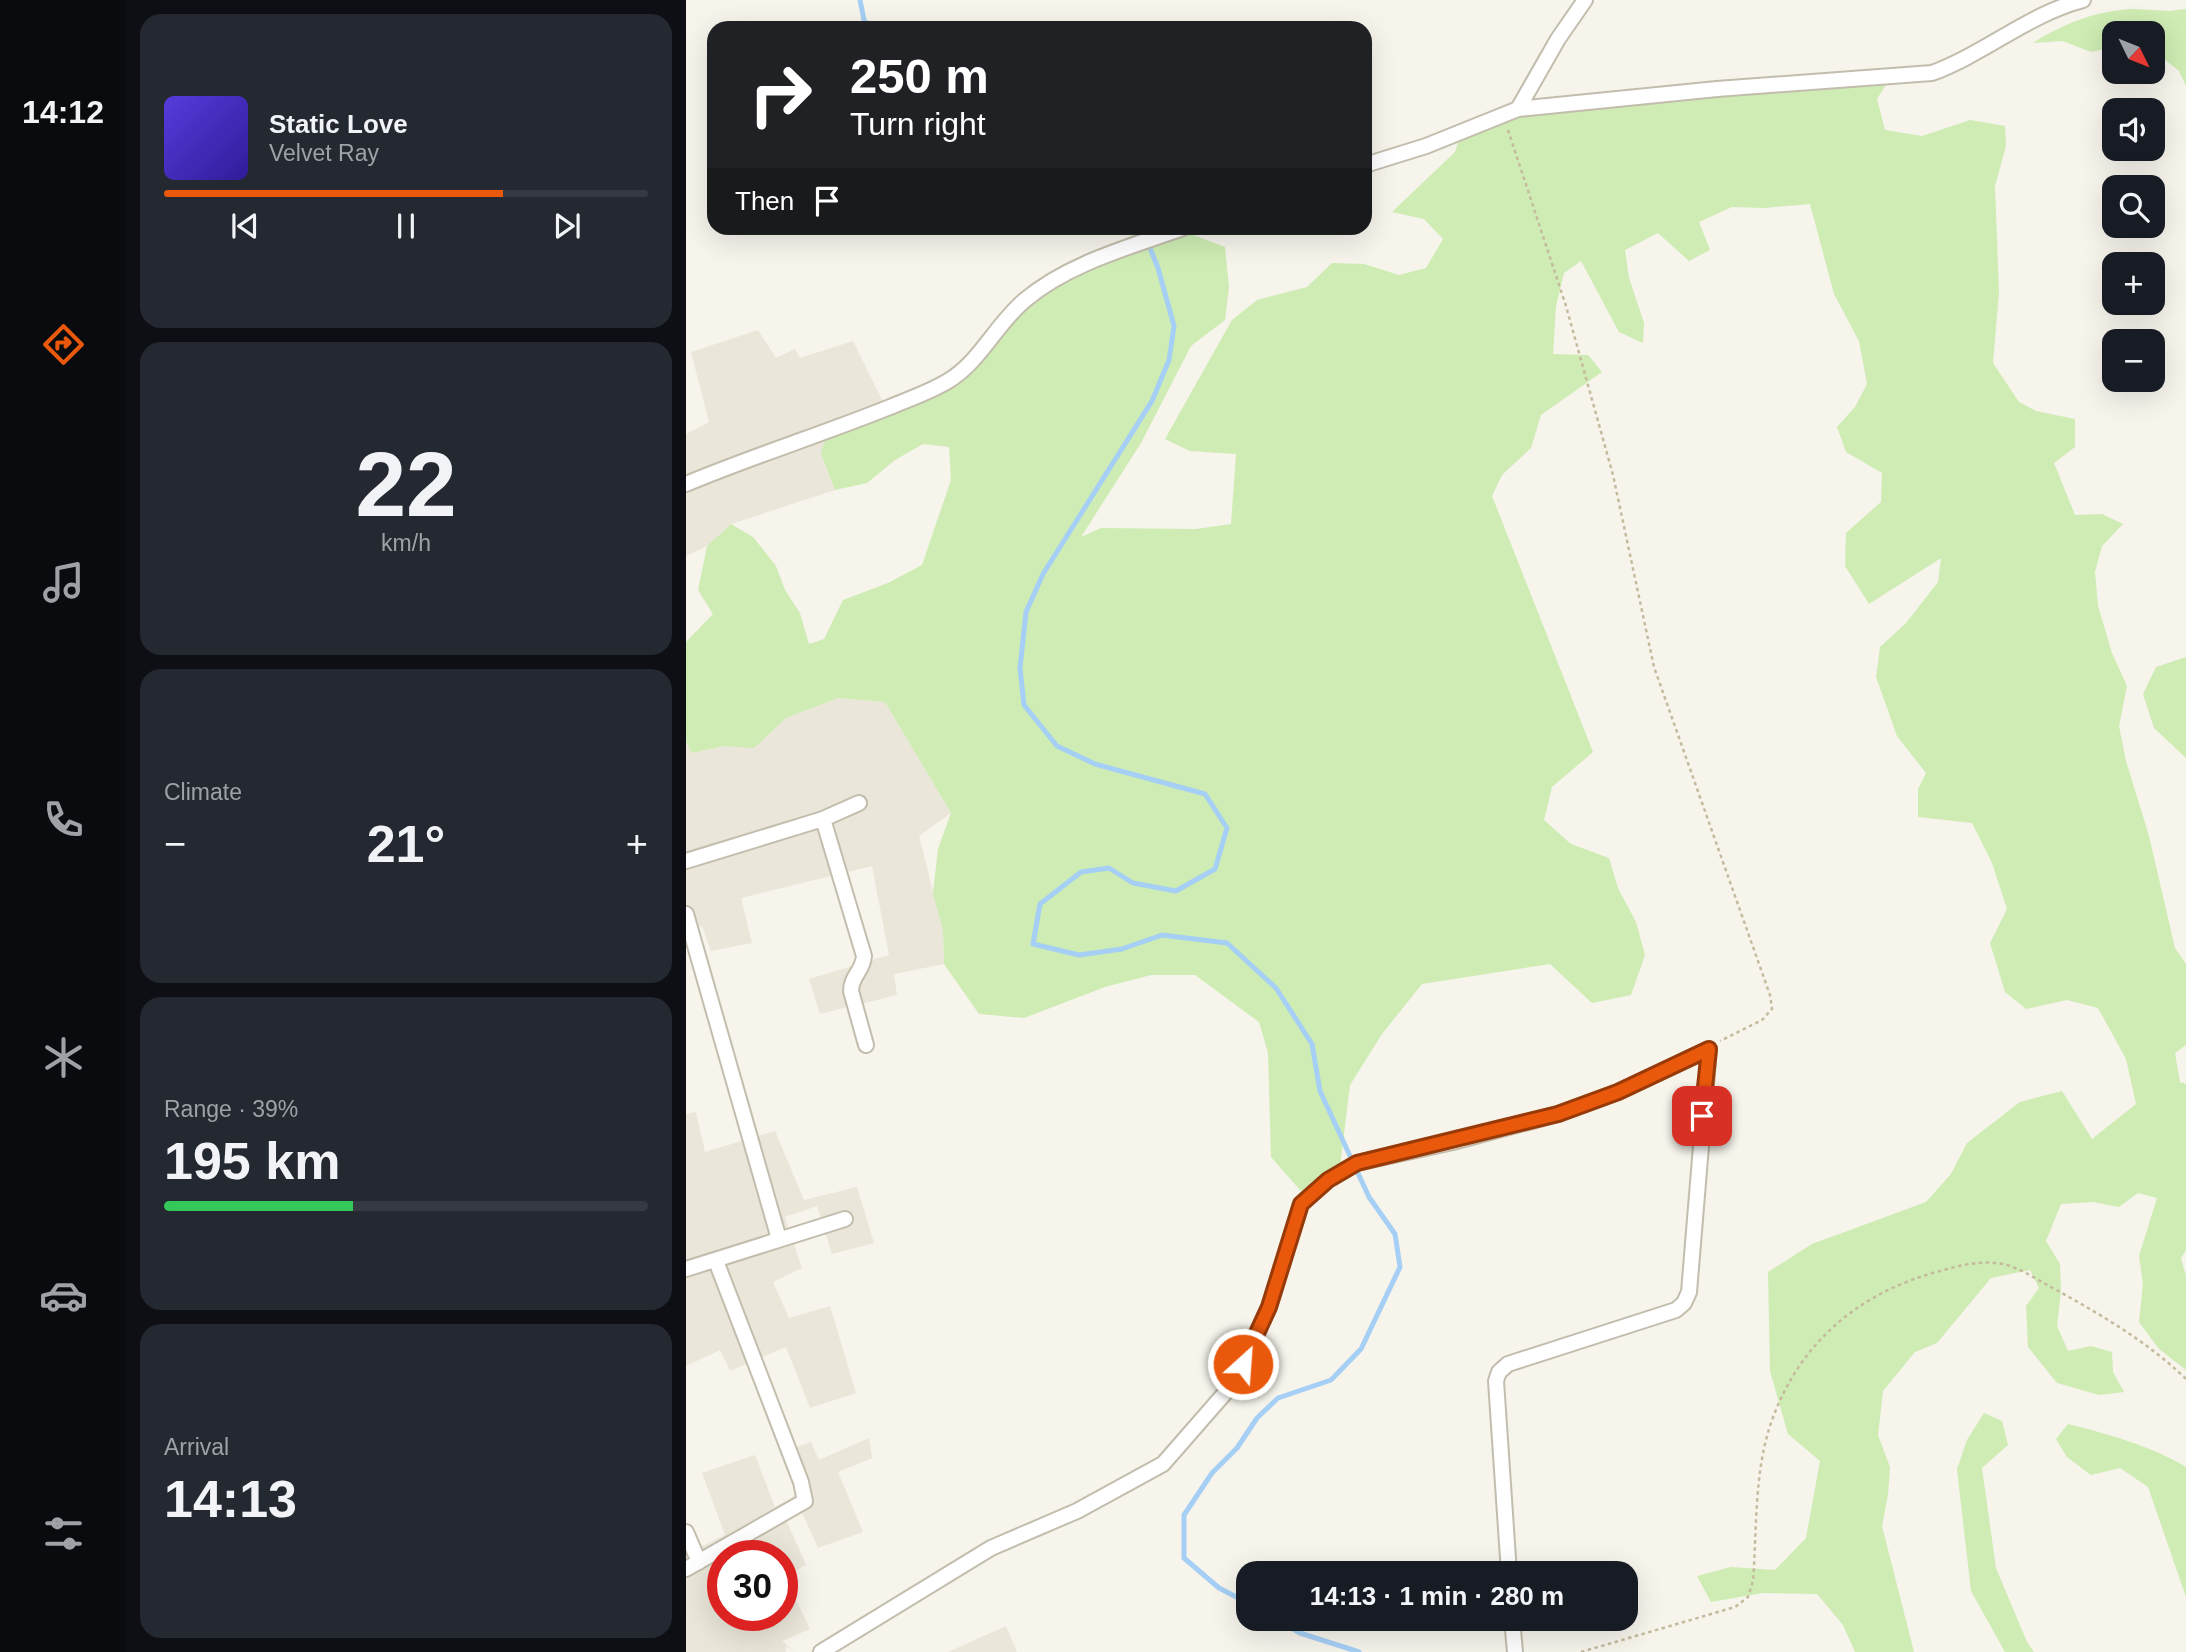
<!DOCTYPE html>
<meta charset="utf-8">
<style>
:root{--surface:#171b24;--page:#242831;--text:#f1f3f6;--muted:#9ea1a6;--line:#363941;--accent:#ea580c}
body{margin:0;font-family:Arial,sans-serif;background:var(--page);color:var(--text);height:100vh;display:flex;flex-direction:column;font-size:26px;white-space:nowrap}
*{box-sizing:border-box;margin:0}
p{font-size:23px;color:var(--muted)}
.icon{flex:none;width:38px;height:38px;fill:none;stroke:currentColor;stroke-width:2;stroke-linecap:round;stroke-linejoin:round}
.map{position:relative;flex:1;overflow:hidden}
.side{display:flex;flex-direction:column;gap:14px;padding:14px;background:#0d0f14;width:560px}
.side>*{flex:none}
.top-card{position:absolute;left:21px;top:21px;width:665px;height:214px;border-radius:21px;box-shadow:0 7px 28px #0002;background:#202124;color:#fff;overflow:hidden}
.needle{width:46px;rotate:133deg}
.controls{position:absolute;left:1416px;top:21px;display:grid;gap:14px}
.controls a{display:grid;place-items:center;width:63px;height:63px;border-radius:14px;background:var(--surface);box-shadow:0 7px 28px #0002;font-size:35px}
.speed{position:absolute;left:21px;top:1540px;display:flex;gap:14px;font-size:35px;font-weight:700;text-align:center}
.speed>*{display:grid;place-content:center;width:91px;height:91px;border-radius:50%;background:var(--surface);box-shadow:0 7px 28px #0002;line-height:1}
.speed .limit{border:10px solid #d22;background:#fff;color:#111}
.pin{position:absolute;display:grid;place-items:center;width:60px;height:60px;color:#fff;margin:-30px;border-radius:14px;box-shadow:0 4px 10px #0006}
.me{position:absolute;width:77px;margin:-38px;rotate:26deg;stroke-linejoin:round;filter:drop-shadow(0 0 5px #0008)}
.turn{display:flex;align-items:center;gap:24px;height:147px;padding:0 28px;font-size:32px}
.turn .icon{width:91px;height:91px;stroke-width:2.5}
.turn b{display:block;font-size:49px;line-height:60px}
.then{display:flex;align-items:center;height:66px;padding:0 28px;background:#0003;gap:14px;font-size:26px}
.big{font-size:52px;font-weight:700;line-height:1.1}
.side .card{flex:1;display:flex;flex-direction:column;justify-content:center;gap:10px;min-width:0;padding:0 24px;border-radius:21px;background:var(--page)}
.side .dial{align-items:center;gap:0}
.dial b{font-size:91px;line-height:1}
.song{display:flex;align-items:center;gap:21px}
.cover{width:84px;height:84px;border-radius:10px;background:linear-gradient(135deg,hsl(250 70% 55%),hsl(250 70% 35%))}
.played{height:7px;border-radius:4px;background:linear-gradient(90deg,var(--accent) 70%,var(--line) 70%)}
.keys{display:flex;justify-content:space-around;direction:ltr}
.heat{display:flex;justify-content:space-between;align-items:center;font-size:38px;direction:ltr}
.charge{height:10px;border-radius:5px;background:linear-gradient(90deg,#34c759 39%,var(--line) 0)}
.trip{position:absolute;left:550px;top:1561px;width:402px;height:70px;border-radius:21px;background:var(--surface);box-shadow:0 7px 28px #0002;font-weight:700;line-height:70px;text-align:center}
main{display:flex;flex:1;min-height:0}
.menu{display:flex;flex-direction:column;width:126px;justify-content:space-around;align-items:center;background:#090b0e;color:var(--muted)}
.menu .icon{width:49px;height:49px}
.menu .on{color:var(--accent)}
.menu b{font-size:32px;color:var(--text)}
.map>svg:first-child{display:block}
</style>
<main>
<nav class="menu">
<b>14:12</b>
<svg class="icon on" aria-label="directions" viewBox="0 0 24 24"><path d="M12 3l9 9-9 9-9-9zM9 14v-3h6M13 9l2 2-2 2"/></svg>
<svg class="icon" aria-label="music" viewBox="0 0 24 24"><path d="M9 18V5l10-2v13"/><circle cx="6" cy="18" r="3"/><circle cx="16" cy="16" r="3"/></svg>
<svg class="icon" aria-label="phone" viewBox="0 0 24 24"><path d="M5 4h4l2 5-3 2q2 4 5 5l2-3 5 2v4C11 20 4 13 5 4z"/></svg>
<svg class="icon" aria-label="climate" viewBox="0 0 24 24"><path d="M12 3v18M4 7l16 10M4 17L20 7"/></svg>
<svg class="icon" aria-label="car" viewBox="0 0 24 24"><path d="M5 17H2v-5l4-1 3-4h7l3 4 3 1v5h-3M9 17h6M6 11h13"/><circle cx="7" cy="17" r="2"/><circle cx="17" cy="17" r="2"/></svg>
<svg class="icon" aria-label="filters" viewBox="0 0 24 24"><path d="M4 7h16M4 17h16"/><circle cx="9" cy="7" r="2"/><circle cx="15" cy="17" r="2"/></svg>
</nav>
<section class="side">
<div class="card">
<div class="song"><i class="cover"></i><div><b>Static Love</b><p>Velvet Ray</p></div></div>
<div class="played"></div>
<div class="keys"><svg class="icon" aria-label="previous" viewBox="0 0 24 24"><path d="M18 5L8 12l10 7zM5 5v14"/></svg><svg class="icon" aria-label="pause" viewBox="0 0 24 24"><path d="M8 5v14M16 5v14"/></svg><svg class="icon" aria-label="next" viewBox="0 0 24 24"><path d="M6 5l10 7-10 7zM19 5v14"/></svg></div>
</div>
<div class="card dial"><b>22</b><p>km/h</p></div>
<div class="card"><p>Climate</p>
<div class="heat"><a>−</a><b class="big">21°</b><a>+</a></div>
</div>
<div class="card"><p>Range · 39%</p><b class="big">195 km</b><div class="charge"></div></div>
<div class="card"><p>Arrival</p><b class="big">14:13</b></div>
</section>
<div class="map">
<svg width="1500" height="1652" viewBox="0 0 1500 1652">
<rect width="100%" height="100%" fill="#f6f4eb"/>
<path fill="#eae6d9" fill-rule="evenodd" d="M72,330L90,358L109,349L114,358L167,341L200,408L135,454L149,490L45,524L21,546L0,556V434L23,422L5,352Z
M152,698L199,702L265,813L233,836L257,931L258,964L208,974L211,995L134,1014L123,979L203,955L186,866L55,898L66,943L25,951L16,926L0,931V741L7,753L38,746L68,747L100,718Z
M10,1112L19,1152L89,1131L118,1200L171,1187L188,1243L146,1254L131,1206L99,1217L116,1268L87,1282L103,1318L144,1306L170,1393L124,1408L100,1347L44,1371L34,1350L0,1366V1114Z
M183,1438L186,1458L152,1472L177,1532L132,1548L114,1508L98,1515L120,1565L99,1576L124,1629L96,1641L109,1652L100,1646V1652H0V1554L39,1535L16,1473L69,1455L89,1507L122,1489L102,1450L125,1442L133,1460ZM37,1556H96V1615H37Z
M320,1626L331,1652H262Z"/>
<path fill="#ceecb3" d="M1449,9L1483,11L1500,9V86L1493,71L1467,50L1466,33H1428V47L1405,52L1377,41L1347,43C1378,23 1412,10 1449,9Z
M1204,78L1191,99L1199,130L1236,136L1284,120L1319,126L1320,146L1309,186L1313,292L1307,363L1333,402L1350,411L1389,419V447L1368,463L1389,515L1416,514L1437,524L1416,546L1409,572L1412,606L1426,653L1441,686L1433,726L1440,761L1463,836L1489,948L1500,964V1045L1489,1053L1494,1082L1500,1084V1250L1495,1258L1500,1276V1370L1473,1349L1453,1322L1457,1284L1453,1256L1471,1198L1452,1193L1433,1207L1407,1202L1375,1204L1360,1241L1374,1264L1375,1291L1371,1326L1382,1351L1405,1346L1426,1352L1427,1372L1438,1392L1413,1395L1371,1383L1342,1347L1340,1306L1353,1288L1344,1270L1305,1278L1251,1343L1229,1352L1197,1391L1192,1435L1204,1467L1202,1495L1196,1526L1228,1652H1169L1157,1625L1131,1594L1077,1593L1025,1602L1011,1576L1045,1567L1089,1570L1120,1538L1134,1461L1102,1434L1084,1371L1082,1272L1126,1244L1240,1202L1265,1174L1281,1143L1334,1102L1376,1091L1406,1139L1450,1104L1440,1059L1412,1008L1381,1000L1340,1009L1319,992L1304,943L1321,909L1306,863L1286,823L1232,817V789L1240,773L1211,736L1190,677L1194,647L1220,623L1252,582L1255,558L1183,604L1159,566L1160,533L1195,502L1196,473L1160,452L1151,427L1169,407L1181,384L1173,341L1148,294L1124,204L1078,208L1046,207L1013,222L1024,250L1003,261L972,233L939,250L943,278L958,323L957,343L933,332L895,261L878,273L870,306L867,354L902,355L916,372L855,415L845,448L816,475L806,496L907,752L866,787L858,820L885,844L923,858L932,888L950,922L959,955L945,995L906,1003L864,964L736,984L696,1034L664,1085L652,1183L632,1197L614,1190L585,1157L582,1053L573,1022L509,975H465L419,987L338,1018L293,1014L258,964L257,931L247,893L252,849L265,813L199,702L152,698L100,718L68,748L38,746L6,753L0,741V642L27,614L12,590L21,546L45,524L67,537L90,566L99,590L114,613L123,644L138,639L157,600L202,583L236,565L265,480L263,447L237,444L209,460L181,483L149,490L135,454L141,431L263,381L326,312L387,270L442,237L465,228H489L539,247L543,287L539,320L505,346L455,443L395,537L415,528L510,529L545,524L550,454L504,451L479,439L546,320L571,300L621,287L646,263L678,264L713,275L740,268L757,239L738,219L706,212L769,152L775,133L832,110L1077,93Z
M1500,657V758L1468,728L1457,694L1470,667Z
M1298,1413L1316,1421L1322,1445L1296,1468L1310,1568L1341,1642L1348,1652H1319L1285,1591L1271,1469L1281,1440Z
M1382,1424C1419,1433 1468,1447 1500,1467V1597L1462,1487L1434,1468L1405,1475L1381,1457L1370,1439Z"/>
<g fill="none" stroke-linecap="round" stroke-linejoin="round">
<path stroke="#a6cff5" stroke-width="5" d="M174,0L178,20L184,28
M456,228L472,268L488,326L483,360L466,401L357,574L340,612L334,668L338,705L371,746L409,764L519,794L541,828L529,869L490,891L447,883L423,868L395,872L354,904L347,944L393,955L436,949L476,935L541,943L590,988L626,1044L634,1091L683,1197L709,1234L714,1267L675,1349L645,1380L592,1398L571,1418L551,1448L526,1473L498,1515V1558L533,1588L562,1603
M590,1619L614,1633L673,1652"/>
<g stroke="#c3bdad" stroke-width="18">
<path id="street" d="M832,109L872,39L899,0
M679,165L740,146L832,109L1031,89L1246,73C1298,54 1343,14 1397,0
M0,484C67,456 137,434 204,407C223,399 244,392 262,381C294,362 310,324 339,300C383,263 444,247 497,228
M137,819L178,956C177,971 165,976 165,991L180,1045
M0,861L137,819L173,803
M0,914L93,1239
M0,1269L159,1219
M0,1532L13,1562
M0,1569L119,1501L115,1482L30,1261
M823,1573L810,1381L813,1372L822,1364L990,1310L998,1303L1003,1292L1023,1049
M826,1619L829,1652
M135,1652L305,1548L391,1511L477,1464L546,1385L583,1307L615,1204L642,1180L671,1163L767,1142L872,1114L932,1092L1023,1049"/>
</g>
<path stroke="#c5ba9e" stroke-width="2.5" stroke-dasharray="3.5 3.5" stroke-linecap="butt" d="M822,130L880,306L927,475L968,667L1084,995L1086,1009L1076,1020L1034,1041
M895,1652L1049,1607L1062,1597L1067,1581C1071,1530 1068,1472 1085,1423C1113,1342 1174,1292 1254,1271C1276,1265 1295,1260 1317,1264C1334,1268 1350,1279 1365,1287C1412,1313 1461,1341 1500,1379"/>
<use href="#street" stroke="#fff" stroke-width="14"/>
</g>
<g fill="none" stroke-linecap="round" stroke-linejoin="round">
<g stroke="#983908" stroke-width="18">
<path id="route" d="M557,1364L583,1307L615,1204L642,1180L671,1163L872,1114L932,1092L1023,1049L1016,1116"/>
</g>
<use href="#route" stroke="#ea580c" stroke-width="12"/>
</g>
</svg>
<div class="controls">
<a><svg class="needle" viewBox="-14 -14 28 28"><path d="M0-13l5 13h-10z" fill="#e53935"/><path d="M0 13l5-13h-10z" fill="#9ea1a6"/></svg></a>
<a><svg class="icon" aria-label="sound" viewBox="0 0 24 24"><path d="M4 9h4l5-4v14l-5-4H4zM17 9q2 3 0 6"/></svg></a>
<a><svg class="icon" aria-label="search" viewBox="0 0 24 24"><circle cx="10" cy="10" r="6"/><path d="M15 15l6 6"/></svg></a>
<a>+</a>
<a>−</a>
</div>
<div class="speed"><div class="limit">30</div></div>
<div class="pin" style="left:1016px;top:1116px;background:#d93025"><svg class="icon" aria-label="arrive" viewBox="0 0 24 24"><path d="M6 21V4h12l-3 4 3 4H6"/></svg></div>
<svg class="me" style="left:557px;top:1364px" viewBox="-20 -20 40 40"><circle r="17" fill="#ea580c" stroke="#fff" stroke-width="3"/><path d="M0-11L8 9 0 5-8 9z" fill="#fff"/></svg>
<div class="trip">14:13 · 1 min · 280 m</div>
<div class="top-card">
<div class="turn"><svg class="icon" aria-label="right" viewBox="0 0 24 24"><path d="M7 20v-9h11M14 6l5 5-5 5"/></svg><div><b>250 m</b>Turn right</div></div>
<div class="then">Then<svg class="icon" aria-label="arrive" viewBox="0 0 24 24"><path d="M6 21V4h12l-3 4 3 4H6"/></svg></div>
</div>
</div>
</main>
